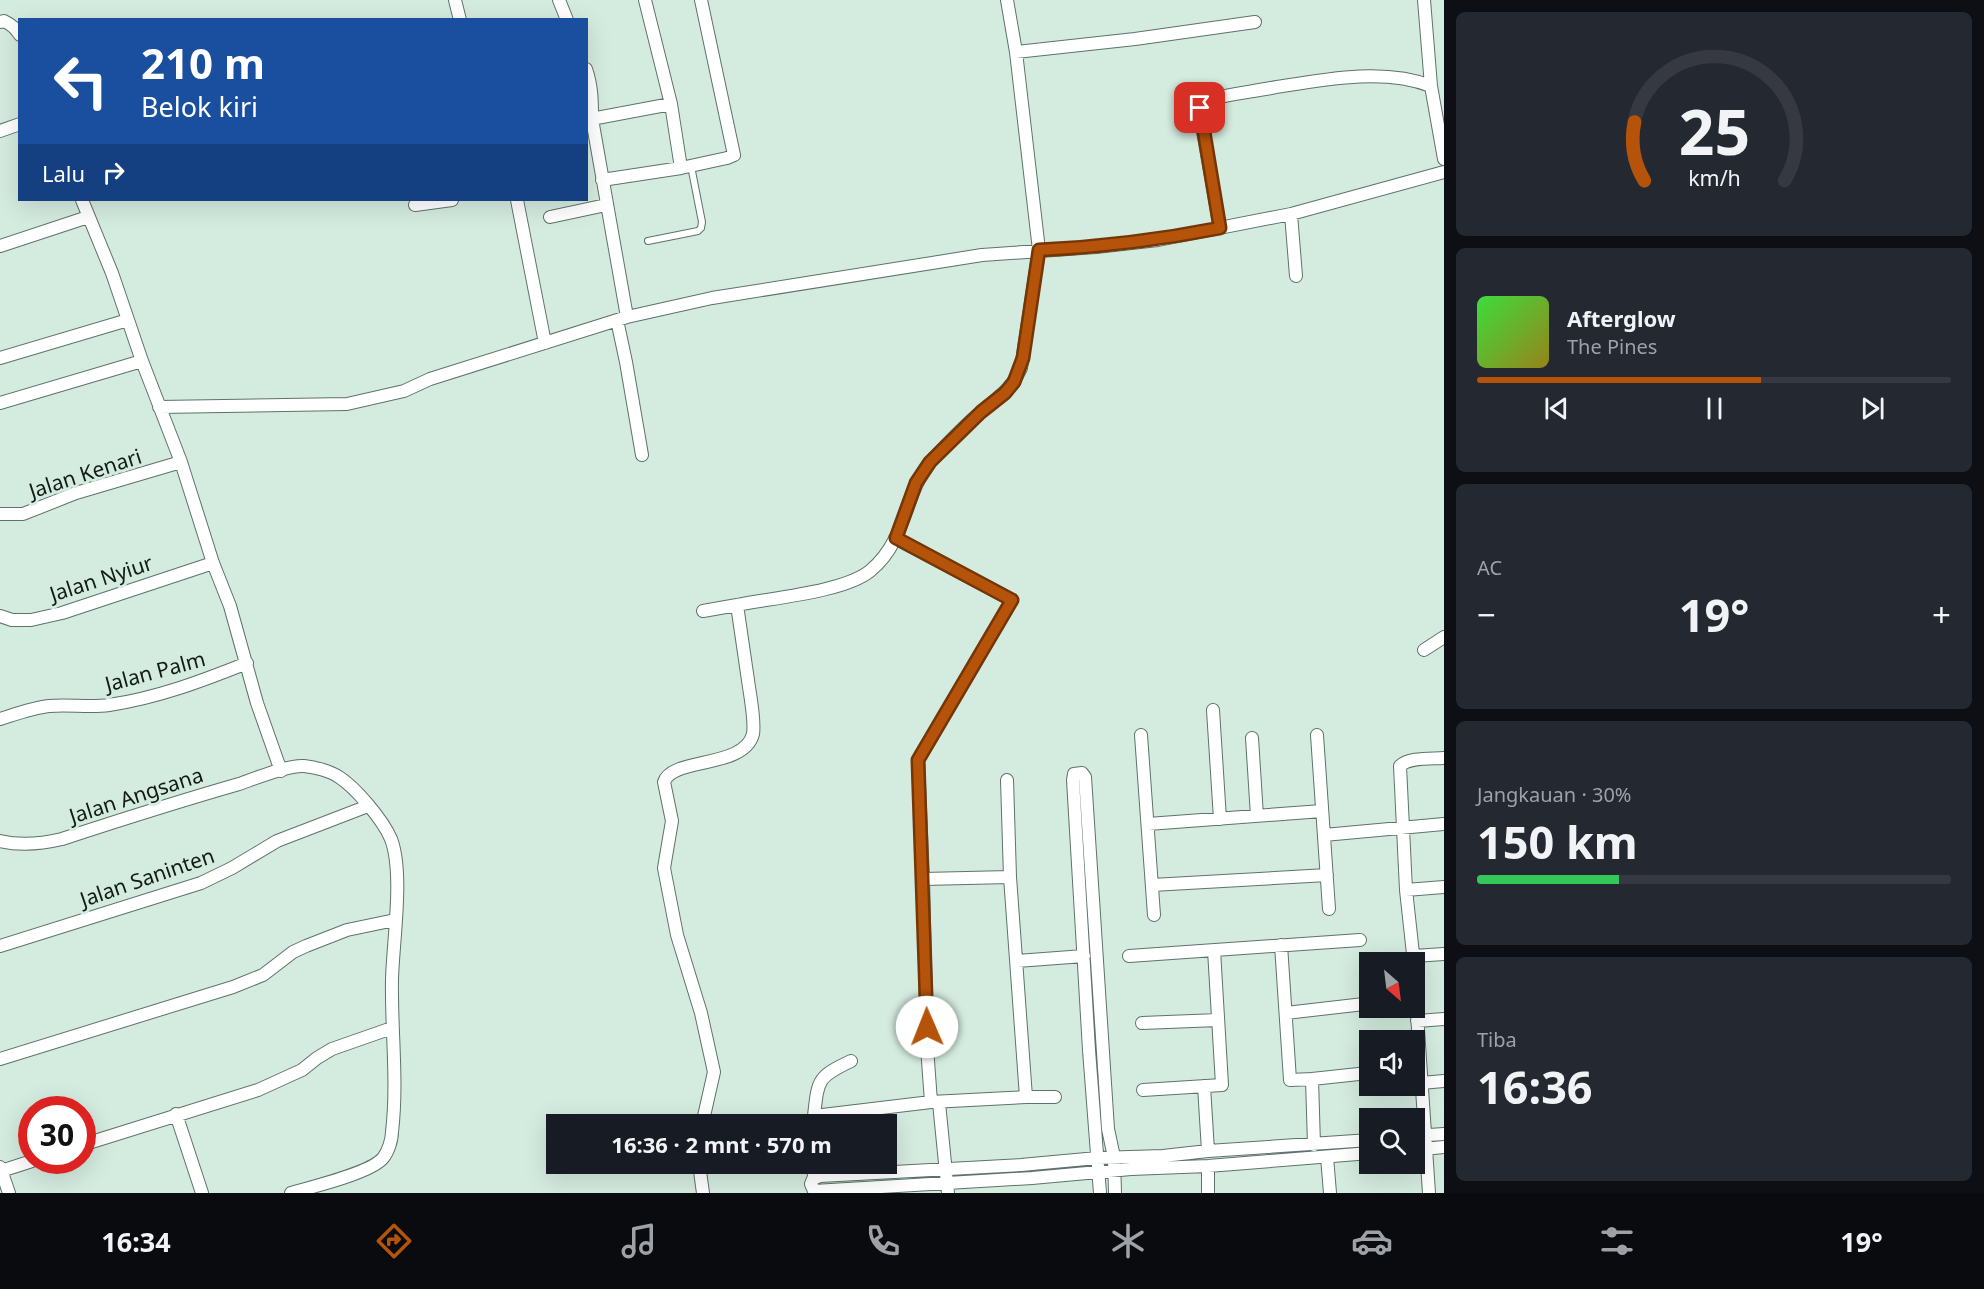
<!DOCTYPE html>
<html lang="id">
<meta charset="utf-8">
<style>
:root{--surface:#171b24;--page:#242831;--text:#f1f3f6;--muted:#9ea1a6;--line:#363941;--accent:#b45309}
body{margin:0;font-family:"Noto Sans",sans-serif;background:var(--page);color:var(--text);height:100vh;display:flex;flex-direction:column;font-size:22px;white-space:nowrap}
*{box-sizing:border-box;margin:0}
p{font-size:20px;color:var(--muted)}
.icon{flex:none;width:33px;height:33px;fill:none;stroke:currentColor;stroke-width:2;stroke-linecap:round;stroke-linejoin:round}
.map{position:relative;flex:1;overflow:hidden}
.side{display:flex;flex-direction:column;gap:12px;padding:12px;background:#0d0f14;width:540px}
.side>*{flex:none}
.hud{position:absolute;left:18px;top:18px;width:570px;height:183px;border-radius:0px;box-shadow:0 6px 24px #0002;background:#1a4fa0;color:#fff;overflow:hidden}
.needle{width:39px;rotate:152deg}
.buttons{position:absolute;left:1359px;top:952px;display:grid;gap:12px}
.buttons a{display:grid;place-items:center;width:66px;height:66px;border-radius:0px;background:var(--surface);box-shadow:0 6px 24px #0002;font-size:30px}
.speed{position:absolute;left:18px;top:1096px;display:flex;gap:12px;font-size:30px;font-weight:700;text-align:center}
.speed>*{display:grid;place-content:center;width:78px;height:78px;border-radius:50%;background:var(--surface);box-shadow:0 6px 24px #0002;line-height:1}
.speed .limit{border:9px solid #d22;background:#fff;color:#111}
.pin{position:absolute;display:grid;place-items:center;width:51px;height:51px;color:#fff;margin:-26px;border-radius:12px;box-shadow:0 3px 9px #0006}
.me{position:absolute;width:66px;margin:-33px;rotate:359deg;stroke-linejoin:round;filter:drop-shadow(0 0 4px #0008)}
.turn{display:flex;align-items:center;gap:21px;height:126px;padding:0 24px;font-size:27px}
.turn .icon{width:78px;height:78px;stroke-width:2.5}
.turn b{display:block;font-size:42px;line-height:51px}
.then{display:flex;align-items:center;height:57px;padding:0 24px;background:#0003;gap:12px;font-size:22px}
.big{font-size:45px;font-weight:700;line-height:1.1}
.side .tile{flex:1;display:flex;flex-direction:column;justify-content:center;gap:9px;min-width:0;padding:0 21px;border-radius:9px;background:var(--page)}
.side .dial{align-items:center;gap:0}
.dial svg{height:156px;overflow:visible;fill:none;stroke:var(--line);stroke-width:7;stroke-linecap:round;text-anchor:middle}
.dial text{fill:var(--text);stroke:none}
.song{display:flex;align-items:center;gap:18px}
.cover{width:72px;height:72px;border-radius:9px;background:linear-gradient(135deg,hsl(120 70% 55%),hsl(50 70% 35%))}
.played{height:6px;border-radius:3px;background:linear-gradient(90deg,var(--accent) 60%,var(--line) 60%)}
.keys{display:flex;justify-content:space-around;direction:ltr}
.heat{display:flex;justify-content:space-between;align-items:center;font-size:33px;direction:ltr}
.charge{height:9px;border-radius:4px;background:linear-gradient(90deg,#34c759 30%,var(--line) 0)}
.trip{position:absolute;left:546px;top:1114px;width:351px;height:60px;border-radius:0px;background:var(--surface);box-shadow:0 6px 24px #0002;font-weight:700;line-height:60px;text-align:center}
.menu{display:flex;height:96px;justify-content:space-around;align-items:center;background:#090b0e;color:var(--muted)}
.menu .icon{width:42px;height:42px}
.menu .selected{color:var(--accent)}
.menu b{font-size:27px;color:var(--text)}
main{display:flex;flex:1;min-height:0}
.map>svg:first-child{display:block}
</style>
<main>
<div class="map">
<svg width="1444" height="1193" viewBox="0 0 1444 1193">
<rect width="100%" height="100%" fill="#d4ebdf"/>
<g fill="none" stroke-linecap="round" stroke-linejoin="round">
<g stroke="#5e7368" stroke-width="8">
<path id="service" d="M648,241L698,231L701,228L702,222L691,166"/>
</g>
<g stroke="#5e7368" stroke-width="14">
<path id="minor" d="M455,0L460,20
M559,0L567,20
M645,0L671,104L681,168
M1424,0L1431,86
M0,22L4,21C12,25 15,28 20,35
M1016,52L1135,39L1255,22
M586,69C592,86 592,102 592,119L627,317
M586,120L671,104
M0,131L20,124
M602,180L681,168L727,158L734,155L701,0
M82,200L112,273L142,361L181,462L213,563L230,606L257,703L281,771
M517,200L545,343
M415,205L452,200
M1291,214L1296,276
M550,217L606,205
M1220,228L1200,114L1203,103L1208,100C1228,94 1250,92 1271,88C1321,80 1383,67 1431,86L1444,159
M0,246L88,217
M617,320L626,362L642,455
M0,358L128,320
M0,403L142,361
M159,407L347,404L404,391L430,379L627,317L712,298L982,255L1096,247L1158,240L1291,214L1444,172
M0,514H23L76,493L181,462
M895,538L1012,600L918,760L923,879
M703,611L737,605
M0,616L12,620H31L62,613L213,563
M1424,650L1444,637
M1213,710L1220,819
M0,719C16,714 32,708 49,706C69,704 90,708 109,705C157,698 202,681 247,663
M1141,735L1154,915
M1317,735L1329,909
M1252,738L1257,816
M1148,824L1322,811
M1324,835L1444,824
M0,841C21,846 41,844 62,839C120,820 180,801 239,784C256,778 288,765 304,766C315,767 330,771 339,777C356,788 383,820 391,839C404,873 393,941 392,979C391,1030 398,1081 392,1132C392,1140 388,1152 383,1158C371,1173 311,1187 291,1193
M1152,885L1327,875
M1406,890L1444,887
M1281,945L1290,1080L1312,1079L1314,1145
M0,946L201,883L232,868L277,841L368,806
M1129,956L1360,940
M1414,956L1444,954
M1017,961L1084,956
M1414,963L1406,890L1400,766C1409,757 1431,759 1444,758
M1414,970L1429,1193
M1286,1013L1364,1004
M1417,1021L1444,1019
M1142,1023L1218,1020
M0,1059L233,987L263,975L293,952L306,946L347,930L395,920
M851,1061C817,1077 818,1080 814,1116L931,1102L1026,1097L1010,877L1007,780
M1312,1079L1368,1073
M1421,1083L1444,1081
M1204,1086L1208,1151
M1143,1090L1222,1085L1214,950
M1026,1097H1055
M931,1102L927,1047L923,879L1010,877
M939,1103L948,1193
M176,1114L202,1193
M702,1125L714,1072L701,1013L677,935L664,868L672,821L664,782C672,757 744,769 753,734C755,722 751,700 749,687C745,660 741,632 737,605C771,598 844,592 870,571C881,562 889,551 895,539C908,513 912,483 932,460C948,443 964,426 981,412C999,396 1011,390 1021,368L1039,250L1016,52L1007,0
M1414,1136L1444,1134
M1370,1140L1208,1151L1163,1156L1097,1158L1021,1165L820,1176L813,1179L811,1184L814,1191L1032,1178L1131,1169L1208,1166L1370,1153
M82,1145L258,1090L302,1070L317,1058L332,1049L392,1028
M1414,1150L1444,1147
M1327,1157L1330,1193
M699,1164L703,1193
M811,1164L815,1178
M1208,1166V1193
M0,1167L9,1193
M1,1171L32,1161
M1100,1193L1089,1050L1073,780L1074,774L1082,773L1085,777L1108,1129L1114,1157L1115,1193"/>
</g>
<use href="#service" stroke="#fff" stroke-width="6"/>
<use href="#minor" stroke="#fff" stroke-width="12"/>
</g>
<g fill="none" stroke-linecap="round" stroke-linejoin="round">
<g stroke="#753606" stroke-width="15">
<path id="route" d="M927,1027L918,760L1012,600L896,538L916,483L930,462L981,412L1005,393L1014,382L1023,358L1039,250C1100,247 1159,240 1220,228L1200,108"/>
</g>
<use href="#route" stroke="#b45309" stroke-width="10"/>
</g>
<g text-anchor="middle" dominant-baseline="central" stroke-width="6" stroke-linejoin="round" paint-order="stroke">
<g font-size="21" fill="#111a15" stroke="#d4ebdf">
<text transform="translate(85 473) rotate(-18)">Jalan Kenari</text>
<text transform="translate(101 578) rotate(-18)">Jalan Nyiur</text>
<text transform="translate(155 671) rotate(-15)">Jalan Palm</text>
<text transform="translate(136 795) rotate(-18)">Jalan Angsana</text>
<text transform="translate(147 877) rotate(-19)">Jalan Saninten</text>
</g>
</g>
</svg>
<div class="buttons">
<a><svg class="needle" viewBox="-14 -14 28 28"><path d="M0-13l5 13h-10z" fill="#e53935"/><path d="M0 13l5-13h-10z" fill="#9ea1a6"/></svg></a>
<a><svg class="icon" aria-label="sound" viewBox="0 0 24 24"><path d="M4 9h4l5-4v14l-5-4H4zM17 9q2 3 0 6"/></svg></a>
<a><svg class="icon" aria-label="search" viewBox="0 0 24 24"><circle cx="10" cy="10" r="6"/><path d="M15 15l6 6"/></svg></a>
</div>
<div class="speed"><div class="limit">30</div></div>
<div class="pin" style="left:1200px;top:108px;background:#d93025"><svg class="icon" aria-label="arrive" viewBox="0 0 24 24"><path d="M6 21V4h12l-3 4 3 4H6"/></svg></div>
<svg class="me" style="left:927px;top:1027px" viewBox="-20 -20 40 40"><circle r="19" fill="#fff"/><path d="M0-13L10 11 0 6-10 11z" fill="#b45309"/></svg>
<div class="trip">16:36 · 2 mnt · 570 m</div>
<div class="hud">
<div class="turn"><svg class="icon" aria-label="left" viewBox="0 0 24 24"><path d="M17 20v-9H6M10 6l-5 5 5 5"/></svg><div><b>210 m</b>Belok kiri</div></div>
<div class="then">Lalu<svg class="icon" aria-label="right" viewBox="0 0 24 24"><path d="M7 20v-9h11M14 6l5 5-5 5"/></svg></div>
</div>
</div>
<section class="side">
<div class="tile dial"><svg viewBox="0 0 100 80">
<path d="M14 69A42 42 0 1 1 86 69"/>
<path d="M14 69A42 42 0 0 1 9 39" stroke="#b45309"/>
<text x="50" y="56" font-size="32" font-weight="700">25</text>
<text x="50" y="72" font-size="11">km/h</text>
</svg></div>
<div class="tile">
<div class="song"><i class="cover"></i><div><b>Afterglow</b><p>The Pines</p></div></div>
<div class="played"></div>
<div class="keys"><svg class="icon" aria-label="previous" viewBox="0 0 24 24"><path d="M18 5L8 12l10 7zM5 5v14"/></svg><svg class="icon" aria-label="pause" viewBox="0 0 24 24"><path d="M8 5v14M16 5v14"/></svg><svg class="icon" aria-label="next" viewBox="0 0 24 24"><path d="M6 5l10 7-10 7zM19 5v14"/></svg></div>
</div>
<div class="tile"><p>AC</p>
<div class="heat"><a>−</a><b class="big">19°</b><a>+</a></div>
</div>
<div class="tile"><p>Jangkauan · 30%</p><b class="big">150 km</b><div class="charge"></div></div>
<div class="tile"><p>Tiba</p><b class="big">16:36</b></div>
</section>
</main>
<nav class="menu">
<b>16:34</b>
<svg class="icon selected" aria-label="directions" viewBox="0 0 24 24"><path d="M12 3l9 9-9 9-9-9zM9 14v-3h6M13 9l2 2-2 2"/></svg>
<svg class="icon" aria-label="music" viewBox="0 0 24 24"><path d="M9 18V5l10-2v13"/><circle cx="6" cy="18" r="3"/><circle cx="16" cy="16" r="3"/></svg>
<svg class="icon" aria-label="phone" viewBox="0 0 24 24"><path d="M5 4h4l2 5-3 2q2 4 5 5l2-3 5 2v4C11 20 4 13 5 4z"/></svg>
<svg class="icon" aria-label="climate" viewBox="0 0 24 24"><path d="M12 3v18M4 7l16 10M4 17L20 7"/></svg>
<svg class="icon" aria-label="car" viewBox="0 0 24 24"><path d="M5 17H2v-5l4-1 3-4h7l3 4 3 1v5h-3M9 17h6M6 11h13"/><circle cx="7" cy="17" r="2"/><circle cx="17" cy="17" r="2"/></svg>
<svg class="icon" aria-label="filters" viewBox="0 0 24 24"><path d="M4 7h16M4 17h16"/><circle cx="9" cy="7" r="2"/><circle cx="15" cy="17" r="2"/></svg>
<b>19°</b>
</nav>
